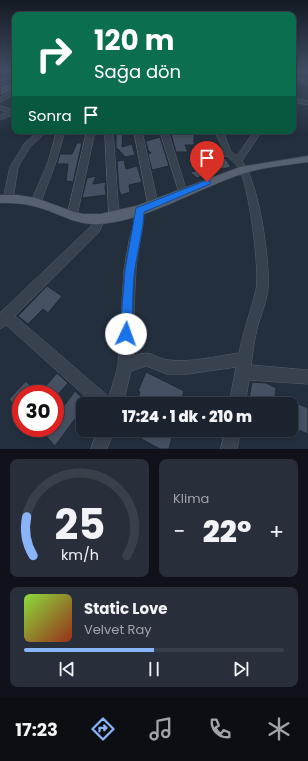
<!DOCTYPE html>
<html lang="tr">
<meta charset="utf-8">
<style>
:root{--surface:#1b232e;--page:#282f3a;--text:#f1f3f6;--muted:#a0a4aa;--line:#39404a;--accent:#8ab4f8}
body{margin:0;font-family:Poppins,sans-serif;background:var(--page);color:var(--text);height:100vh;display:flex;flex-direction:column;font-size:15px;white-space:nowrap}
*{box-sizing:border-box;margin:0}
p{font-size:13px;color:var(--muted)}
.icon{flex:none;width:22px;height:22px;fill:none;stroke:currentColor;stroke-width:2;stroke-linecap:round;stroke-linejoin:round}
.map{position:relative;height:449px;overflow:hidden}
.panel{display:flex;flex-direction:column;gap:10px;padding:10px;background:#0f1319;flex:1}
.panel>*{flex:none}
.top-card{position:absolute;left:12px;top:12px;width:284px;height:122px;border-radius:8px;box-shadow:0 2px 6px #0003,0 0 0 1px var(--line);background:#0b6e4f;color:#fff;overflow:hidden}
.speed{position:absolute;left:12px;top:385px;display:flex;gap:8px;font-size:20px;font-weight:700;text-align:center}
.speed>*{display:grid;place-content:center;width:52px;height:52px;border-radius:50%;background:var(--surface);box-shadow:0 2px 6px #0003,0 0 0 1px var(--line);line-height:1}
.speed .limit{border:6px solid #d22;background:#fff;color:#111}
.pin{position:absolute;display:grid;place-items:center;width:34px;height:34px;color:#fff;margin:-41px -17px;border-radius:50% 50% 50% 0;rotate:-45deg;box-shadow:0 0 4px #0007}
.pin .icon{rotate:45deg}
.me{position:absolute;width:44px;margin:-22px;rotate:3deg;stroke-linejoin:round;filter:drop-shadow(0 0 3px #0008)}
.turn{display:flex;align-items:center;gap:14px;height:84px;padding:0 16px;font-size:18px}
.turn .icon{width:52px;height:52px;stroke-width:2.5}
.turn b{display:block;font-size:28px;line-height:34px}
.then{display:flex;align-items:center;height:38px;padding:0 16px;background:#0003;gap:8px;font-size:15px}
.big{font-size:30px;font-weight:800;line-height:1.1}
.panel .widget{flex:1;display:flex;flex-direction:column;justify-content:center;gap:6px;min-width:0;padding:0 14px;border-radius:8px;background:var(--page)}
.panel .dial{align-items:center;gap:0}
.dial svg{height:104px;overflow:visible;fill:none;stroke:var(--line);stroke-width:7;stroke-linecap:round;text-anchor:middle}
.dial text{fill:var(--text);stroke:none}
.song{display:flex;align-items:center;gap:12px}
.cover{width:48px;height:48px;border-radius:6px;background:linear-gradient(135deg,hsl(90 70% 55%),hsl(10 70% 35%))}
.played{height:4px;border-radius:2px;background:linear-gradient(90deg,var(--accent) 50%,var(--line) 50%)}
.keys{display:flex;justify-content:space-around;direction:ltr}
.heat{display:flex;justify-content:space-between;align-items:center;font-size:22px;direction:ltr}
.panel .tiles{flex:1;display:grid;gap:10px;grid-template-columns:1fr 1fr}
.widget:last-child{grid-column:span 2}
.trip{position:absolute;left:76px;top:397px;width:222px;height:40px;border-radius:8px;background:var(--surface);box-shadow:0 2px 6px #0003,0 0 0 1px var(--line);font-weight:800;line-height:40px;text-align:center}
.menu{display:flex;height:64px;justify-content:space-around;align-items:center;background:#0b0e12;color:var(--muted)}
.menu .icon{width:28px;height:28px}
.menu .current{color:var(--accent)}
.menu b{font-size:18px;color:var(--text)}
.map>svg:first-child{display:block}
</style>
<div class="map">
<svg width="308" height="449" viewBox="0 0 308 449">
<rect width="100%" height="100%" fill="#242f3e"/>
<path fill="#455162" stroke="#1f2835" d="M15,81V89L0,96V86Z
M116,131H123L122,147L132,144L135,155L125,157L118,149H116Z
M171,131H194V145H185L188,152H176L171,134L173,135Z
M160,137L169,166L152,170L148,154L151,153L148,150L146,141Z
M77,143H82L73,182L66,181L68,164H57L60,154H72Z
M225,158L231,167L222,169L213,161Z
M124,160L126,169L137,166L142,182L129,185L130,192L121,195L119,190L117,161Z
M204,169L206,175L197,178L190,172Z
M96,176L93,184L106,182L105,187L106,195L82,198L87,178Z
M47,286L62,296L48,313L43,309L28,324L18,316Z
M146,372L184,391L180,404H136L140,392L138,391Z
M57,373L68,383L55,398V394H39Z
M26,381L38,394H21V413L9,399Z
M252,382L266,383L276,388L274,404H248Z
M75,391L88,404H83V408L55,446L43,433L47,428H55V418Z
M296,403L308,408V434L296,429Z
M125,430H174L169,449H160Z"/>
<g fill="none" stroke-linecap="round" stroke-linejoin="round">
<g stroke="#565f6c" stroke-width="1">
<path id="minor" d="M15,75V79L0,85V81Z
M293,76L308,80V84L293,80Z
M15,90V94L0,102V98Z
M293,98L308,101V105L293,102Z
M0,106L15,110V114L0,120V115L7,112L0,110Z
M39,131H47L30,147L18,167L13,199L8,202L5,201L3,199L10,167L24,144Z
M57,131H65L56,162L41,202L39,204H33L31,202L48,162Z
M87,131H95L77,216L75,219H69L67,216Z
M105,131H113L119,217L117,220H111L109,217Z
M134,131H142L158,204L153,207L148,204Z
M160,131H168L187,192L186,194L183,195L179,192Z
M215,131H223L231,152L237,156L254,131H262L242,161C259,182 270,260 268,288C267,302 260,316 257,329C254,341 253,353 251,365L308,370V384L249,380L245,404H229L236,367L188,374H167L146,366L131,371L123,404H94L6,325L0,329V313L91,226L97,216H103L105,219L99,232L15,316L109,397L118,366L124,270L129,241L134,225V210L139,206L144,210C144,230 137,250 136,270C134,299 134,328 133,356C155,349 150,357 168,360C191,363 216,356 239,353C243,331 251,311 256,290C260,271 249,185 239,169C236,163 231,160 227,156L194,164L190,161L191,159L224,152Z
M98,430H114L107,449H91Z
M225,430H241L237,449H221Z"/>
</g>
<g stroke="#414a57" stroke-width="1">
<path id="major" d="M308,156V162C288,165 264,167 245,173C200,187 146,221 100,224C75,226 56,211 33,206C22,203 11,203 0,203V195H17L36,198L74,212L84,214H100L136,206L240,167Z"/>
</g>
<use href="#minor" fill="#38414e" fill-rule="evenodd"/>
<use href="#major" fill="#56606e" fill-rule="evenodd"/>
</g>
<linearGradient id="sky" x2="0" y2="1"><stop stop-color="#141a22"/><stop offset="0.53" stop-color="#3f4d63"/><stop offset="1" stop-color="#3f4d63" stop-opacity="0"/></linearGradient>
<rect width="308" height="134" fill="url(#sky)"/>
<path fill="#1a73e8" stroke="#114b97" d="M207,180L211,182L210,184L144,212C143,231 138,249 135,268C132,289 133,312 132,334L131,338L126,340L122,338L120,334L125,270L136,208Z"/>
</svg>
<div class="speed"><div class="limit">30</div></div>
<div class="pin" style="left:207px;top:182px;background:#d93025"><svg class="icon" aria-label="arrive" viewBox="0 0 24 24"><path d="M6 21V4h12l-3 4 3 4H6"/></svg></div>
<svg class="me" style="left:126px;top:334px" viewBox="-20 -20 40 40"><circle r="19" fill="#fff"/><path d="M0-13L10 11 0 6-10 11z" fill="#1a73e8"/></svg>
<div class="trip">17:24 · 1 dk · 210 m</div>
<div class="top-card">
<div class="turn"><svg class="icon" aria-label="right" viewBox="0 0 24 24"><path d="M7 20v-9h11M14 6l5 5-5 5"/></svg><div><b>120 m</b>Sağa dön</div></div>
<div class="then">Sonra<svg class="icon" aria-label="arrive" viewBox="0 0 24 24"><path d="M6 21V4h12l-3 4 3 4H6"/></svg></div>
</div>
</div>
<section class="panel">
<div class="tiles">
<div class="widget dial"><svg viewBox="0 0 100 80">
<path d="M14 69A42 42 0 1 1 86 69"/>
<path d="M14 69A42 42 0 0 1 9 39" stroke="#8ab4f8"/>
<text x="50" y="56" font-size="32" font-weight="700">25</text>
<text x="50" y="72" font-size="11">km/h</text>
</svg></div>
<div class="widget"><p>Klima</p>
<div class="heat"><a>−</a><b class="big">22°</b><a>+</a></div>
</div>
<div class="widget">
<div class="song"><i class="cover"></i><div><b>Static Love</b><p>Velvet Ray</p></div></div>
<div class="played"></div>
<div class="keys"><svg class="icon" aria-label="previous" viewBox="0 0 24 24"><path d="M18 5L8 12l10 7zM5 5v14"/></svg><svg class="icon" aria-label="pause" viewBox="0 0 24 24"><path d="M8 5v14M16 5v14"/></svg><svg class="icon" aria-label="next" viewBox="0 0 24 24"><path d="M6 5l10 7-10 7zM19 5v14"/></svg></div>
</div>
</div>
</section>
<nav class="menu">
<b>17:23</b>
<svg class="icon current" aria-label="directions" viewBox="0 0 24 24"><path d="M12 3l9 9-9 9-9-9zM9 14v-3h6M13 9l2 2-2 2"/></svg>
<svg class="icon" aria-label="music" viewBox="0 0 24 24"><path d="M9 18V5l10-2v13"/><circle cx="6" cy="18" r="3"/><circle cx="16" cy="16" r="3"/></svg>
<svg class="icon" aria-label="phone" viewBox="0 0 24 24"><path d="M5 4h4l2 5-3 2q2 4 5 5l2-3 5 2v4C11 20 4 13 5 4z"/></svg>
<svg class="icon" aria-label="climate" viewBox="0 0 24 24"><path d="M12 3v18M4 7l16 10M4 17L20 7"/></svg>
</nav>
